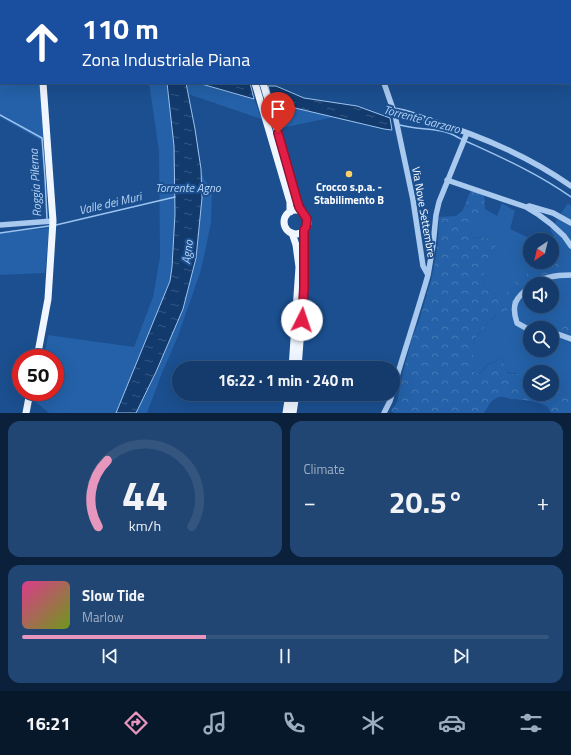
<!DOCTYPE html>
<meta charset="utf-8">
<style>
:root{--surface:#143b6b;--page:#214673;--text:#f1f3f6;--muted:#9dadc1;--line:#33557e;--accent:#e797bd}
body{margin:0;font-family:"Titillium Web",sans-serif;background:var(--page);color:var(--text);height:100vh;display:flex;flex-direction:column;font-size:15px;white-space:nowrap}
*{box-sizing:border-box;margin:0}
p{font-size:13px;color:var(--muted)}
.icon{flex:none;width:22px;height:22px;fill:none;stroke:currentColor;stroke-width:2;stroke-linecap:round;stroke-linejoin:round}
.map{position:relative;height:413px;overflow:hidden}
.drawer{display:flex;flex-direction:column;gap:8px;padding:8px;background:#0b203b;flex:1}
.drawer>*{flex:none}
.banner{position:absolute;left:0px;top:0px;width:571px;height:84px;box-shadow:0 4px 16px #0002,0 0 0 1px var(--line);background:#1a4fa0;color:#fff;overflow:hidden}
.needle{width:26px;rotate:215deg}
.fabs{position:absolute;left:523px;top:233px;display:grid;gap:8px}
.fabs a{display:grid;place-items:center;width:36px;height:36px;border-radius:50%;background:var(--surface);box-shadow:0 4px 16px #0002,0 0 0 1px var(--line);font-size:20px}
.speed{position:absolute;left:12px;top:349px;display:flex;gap:8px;font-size:20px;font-weight:700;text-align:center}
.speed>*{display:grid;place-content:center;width:52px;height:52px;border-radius:50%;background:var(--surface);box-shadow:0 4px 16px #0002,0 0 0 1px var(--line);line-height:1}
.speed .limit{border:6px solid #d22;background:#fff;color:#111}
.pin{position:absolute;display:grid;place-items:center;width:34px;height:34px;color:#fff;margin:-41px -17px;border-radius:50% 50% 50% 0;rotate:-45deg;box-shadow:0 0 4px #0007}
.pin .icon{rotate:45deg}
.me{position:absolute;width:44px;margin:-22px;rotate:4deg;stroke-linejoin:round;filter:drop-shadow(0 0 3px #0008)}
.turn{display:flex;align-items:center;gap:14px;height:84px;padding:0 16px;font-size:18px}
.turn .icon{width:52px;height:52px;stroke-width:2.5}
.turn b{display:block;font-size:28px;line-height:34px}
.big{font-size:30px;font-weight:700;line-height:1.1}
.drawer .tile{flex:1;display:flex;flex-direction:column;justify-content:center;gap:6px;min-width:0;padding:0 14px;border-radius:12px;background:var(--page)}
.drawer .dial{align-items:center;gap:0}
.dial svg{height:104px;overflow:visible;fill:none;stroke:var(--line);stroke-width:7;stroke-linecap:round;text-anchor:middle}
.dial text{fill:var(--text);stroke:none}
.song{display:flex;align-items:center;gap:12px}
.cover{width:48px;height:48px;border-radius:6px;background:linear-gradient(135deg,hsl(330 70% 55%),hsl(80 70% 35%))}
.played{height:4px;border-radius:2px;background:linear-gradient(90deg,var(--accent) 35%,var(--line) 35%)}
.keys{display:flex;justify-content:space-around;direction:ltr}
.heat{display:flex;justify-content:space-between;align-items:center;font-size:22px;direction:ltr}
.drawer .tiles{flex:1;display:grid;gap:8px;grid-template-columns:1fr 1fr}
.tile:last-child{grid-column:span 2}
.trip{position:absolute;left:172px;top:361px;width:228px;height:40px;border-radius:20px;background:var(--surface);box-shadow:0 4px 16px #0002,0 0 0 1px var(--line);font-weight:700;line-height:40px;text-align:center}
.tabs{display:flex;height:64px;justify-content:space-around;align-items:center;background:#08182b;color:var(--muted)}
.tabs .icon{width:28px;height:28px}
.tabs .active{color:var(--accent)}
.tabs b{font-size:18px;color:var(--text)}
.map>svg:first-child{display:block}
</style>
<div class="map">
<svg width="571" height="413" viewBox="0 0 571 413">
<defs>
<pattern id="forest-crowns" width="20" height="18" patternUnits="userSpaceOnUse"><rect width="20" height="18" fill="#2461a8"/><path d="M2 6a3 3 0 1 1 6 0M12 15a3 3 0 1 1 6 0" fill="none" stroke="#4579b5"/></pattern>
<pattern id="water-ripples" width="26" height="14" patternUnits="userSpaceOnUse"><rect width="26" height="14" fill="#123a6d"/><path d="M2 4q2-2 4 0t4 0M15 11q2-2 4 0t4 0" fill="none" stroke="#365883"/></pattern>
</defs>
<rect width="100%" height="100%" fill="#1b4f8f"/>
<path fill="#2461a8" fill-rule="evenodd" d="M0,0H37L38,1H1V83H44L46,140L42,141L0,117Z
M149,83H167L174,146L175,214L172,267L170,281L116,413H49L36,402L38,392H55V358H44L48,335L134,347L153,297L160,257L159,151Z
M186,83H198L254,99L262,118L264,120L188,94Z
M272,100L295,108L334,117L281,128Z
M201,169C203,179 205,184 216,189L212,192L211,222L205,252L200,273L178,336L162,373L147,413H136L155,376L183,309L196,258L202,198Z
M502,203L515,211L510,229L534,240H530V262H552V240H550L554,236L550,230L568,203L571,206V318H570L561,330L567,341L571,344V398L562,389L552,383V372H530V374C522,374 514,375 506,371L504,367L503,356L499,357L496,362L488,364L479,374L474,372L473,367V346L475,338L489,321L530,289V306H552V284H540L544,282L553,281L562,261L556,264L543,266L510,290L504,297L494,294L484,286L482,276L491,263L492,255L495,249L487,237H480L473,239C472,236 471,233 471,230C470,221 478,213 485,209L497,216ZM530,328H552V350H530Z
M49,228L45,273L0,275V233Z"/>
<path fill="url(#forest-crowns)" d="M472,187L484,193L485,209C478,213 471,221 471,230C471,233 472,236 473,239C483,236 485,237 495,241V249L492,255V263L482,276L484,286L494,294L504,296L517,280L527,274L543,266L556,264L562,261L569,267L570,274L565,278L544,282L540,284H530V289L513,307L496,315L489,321L475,338L473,346V367L474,372L479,374L489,364L496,362L499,357L503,356L504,367L506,371L510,374H530V394H552V383L562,389L571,398V413H551C549,410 549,407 546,406C536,400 522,400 511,399C507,398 503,396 499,397C491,399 488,407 484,413H394L391,411L397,402L403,373L411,341L420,318L431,280L435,261L438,243L439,217L456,216L463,210Z
M570,318H571V344L567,341L562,339L561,330Z"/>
<path fill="url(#water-ripples)" stroke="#9cc4f0" d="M167,83H186L195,129L201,169L202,198L196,258L183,309L156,372L136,413H116L170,281L172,267L175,214L174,146Z
M198,83H250L254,99Z
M268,86H276L304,98L357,106L390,118L392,130L384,129L295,108L272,100Z"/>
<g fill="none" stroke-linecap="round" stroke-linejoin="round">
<path stroke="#9cc4f0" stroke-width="1.5" d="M0,115L42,138L45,178L47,219
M400,125C420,131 440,126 459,138C498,156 536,172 571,197
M56,225L175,197
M0,233L49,226"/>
<path stroke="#a9c9ee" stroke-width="5.5" d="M362,0V1
M384,83L395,115L413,200L423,266L428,275C417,314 404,351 393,390
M393,110C405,111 417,116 429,120C479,135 528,156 571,186
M447,180L526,207L539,215L551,224L564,236L571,246
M526,207L529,206L553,213L571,223
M0,225L53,221
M428,275L433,245L436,215L439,202L467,133
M534,284C544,276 558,275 571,275
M530,287C515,298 511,305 517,323L526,328L530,329
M552,332L571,339
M384,413L390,401L392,394"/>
<path stroke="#f0f6ff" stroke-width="7" d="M38,0V1
M235,0V1
M243,0V1
M255,83L290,202V212
M263,83L278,133L299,207L302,213
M284 222a12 12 0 1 1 24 0a12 12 0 1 1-24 0Z
M37,358L48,299L53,221L43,83
M292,368L299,267L296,245L292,233
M298,368L304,288V230
M26,413L30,392
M286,413L289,394
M293,413L296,394"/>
</g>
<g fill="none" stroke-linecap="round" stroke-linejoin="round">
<g stroke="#92132f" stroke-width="10">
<path id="route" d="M278,133L299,207L307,219L306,227L304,230V288L302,320"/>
</g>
<use href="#route" stroke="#e11d48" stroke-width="7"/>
</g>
<circle fill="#ffd166" stroke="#1b4f8f" stroke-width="1.5" cx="349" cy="174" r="4"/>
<g text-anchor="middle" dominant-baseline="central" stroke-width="4" stroke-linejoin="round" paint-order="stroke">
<g font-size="11" font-weight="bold" fill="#fff" stroke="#1b4f8f">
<text x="349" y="187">Crocco s.p.a. -<tspan x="349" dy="13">Stabilimento B</tspan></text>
</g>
<g font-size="11" fill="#fff" stroke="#1b4f8f">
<text transform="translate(424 212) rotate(80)">Via Nove Settembre</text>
</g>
<g font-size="12" font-style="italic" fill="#b5d3f5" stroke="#1b4f8f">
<text transform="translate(422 119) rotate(15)">Torrente Garzaro</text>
<text transform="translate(35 183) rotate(-93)">Roggia Pilerna</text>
<text x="188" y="187">Torrente Agno</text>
<text transform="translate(110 203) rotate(-13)">Valle dei Muri</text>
<text transform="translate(187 252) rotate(-83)">Agno</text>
</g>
</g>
</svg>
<div class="fabs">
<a><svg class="needle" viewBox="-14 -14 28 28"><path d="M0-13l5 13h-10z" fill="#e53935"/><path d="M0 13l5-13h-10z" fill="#9dadc1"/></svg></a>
<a><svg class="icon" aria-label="sound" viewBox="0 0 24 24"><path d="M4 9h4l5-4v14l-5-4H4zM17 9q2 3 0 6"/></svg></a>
<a><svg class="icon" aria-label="search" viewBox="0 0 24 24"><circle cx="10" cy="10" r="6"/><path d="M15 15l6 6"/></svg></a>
<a><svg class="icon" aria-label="layers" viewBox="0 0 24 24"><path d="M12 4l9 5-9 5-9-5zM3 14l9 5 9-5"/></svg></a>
</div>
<div class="speed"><div class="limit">50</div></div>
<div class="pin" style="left:278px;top:133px;background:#d93025"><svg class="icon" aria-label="arrive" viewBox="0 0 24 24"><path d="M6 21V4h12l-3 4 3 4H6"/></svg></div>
<svg class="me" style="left:302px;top:320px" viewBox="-20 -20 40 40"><circle r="19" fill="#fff"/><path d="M0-13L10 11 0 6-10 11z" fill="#e11d48"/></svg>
<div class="trip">16:22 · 1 min · 240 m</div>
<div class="banner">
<div class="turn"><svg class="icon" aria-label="ahead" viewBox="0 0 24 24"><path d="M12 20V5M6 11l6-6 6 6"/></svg><div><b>110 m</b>Zona Industriale Piana</div></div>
</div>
</div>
<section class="drawer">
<div class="tiles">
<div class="tile dial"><svg viewBox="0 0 100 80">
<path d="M14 69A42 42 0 1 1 86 69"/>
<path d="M14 69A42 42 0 0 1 21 18" stroke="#e797bd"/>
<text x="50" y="56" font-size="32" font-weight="700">44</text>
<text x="50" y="72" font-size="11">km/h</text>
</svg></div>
<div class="tile"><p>Climate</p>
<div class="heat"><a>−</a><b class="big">20.5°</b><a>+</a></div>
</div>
<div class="tile">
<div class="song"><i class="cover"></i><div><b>Slow Tide</b><p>Marlow</p></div></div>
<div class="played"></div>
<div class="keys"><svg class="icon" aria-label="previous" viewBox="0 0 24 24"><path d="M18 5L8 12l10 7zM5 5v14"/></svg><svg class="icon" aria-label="pause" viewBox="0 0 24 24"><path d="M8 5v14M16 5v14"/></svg><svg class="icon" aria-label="next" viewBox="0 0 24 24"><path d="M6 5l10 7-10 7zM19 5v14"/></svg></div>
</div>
</div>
</section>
<nav class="tabs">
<b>16:21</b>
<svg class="icon active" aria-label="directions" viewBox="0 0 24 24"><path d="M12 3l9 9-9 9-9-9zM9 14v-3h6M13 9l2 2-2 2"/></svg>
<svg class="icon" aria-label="music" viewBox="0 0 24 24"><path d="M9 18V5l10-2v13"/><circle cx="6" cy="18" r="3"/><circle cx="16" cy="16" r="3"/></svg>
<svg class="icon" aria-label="phone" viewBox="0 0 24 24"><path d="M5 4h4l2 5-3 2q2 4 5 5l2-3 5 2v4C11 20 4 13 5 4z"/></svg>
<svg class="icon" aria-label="climate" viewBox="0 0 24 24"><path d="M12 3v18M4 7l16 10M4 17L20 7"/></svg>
<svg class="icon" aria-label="car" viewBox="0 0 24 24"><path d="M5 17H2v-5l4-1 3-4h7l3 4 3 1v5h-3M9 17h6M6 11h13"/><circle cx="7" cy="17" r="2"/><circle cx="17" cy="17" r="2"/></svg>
<svg class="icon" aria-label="filters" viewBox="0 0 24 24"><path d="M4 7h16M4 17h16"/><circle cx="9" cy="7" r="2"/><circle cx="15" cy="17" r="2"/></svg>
</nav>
